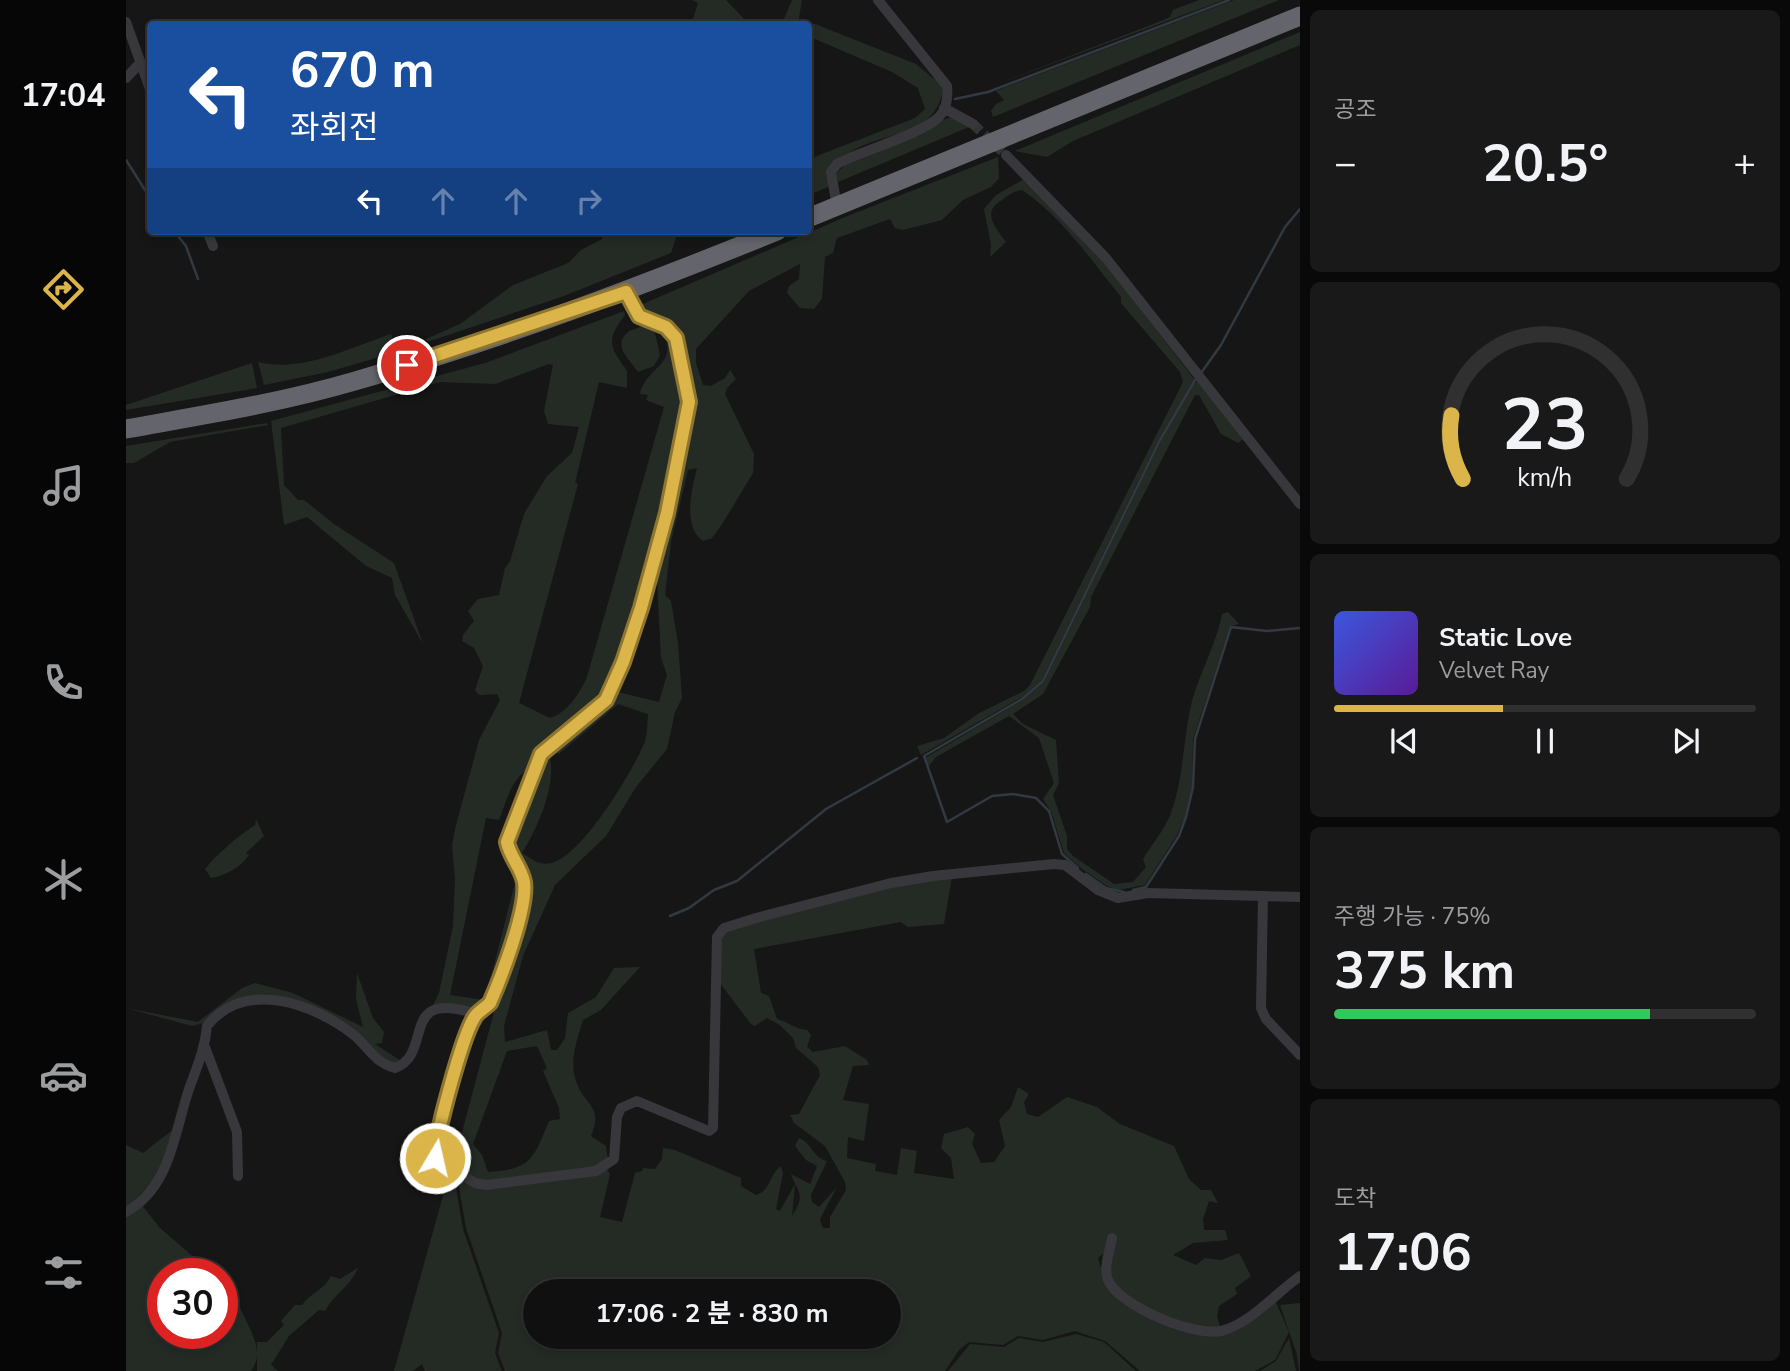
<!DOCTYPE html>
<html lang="ko">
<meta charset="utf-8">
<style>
:root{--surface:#101011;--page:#19191a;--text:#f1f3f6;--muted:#9c9d9f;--line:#303031;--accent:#dbb54a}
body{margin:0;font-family:"Nunito Sans","Noto Sans KR",sans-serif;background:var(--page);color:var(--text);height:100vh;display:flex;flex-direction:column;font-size:26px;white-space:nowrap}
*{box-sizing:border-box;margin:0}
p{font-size:23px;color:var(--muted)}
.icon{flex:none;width:38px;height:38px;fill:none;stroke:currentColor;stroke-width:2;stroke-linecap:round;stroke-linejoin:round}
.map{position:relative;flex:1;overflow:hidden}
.panel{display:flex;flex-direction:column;gap:10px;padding:10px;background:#090909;width:490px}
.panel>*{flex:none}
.guide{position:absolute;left:21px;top:21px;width:665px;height:214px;border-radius:7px;box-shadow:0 4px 10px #0003,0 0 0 2px var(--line);background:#1a4fa0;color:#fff;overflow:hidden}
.speed{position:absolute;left:21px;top:1258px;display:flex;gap:14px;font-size:35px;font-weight:700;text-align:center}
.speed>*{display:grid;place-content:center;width:91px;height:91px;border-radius:50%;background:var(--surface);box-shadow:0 4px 10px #0003,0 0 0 2px var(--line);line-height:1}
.speed .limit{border:10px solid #d22;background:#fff;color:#111}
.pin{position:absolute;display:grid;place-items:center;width:60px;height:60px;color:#fff;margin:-30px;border:4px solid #fff;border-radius:50%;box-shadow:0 2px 7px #0007}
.me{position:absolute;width:77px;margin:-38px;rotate:9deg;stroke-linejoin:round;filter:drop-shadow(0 0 5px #0008)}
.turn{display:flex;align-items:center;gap:24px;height:147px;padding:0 28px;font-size:32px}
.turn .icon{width:91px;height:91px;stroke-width:2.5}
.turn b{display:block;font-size:49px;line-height:60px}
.lanes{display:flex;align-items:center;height:66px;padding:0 28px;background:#0003;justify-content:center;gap:35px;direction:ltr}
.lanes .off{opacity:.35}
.big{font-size:52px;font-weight:700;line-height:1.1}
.panel .tile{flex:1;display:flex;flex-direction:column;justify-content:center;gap:10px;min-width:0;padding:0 24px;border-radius:10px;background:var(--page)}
.panel .dial{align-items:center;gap:0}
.dial svg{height:182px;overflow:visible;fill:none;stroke:var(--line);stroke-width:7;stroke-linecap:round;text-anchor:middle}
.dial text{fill:var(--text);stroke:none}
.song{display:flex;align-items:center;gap:21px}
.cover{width:84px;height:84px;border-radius:10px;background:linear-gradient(135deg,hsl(230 70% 55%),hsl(270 70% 35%))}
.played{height:7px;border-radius:4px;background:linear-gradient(90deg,var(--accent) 40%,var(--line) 40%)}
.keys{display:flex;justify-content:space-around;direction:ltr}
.heat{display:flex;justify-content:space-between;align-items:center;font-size:38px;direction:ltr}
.charge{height:10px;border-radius:5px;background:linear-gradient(90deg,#34c759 75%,var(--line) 0)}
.trip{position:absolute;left:397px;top:1279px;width:378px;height:70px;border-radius:35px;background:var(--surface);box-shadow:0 4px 10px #0003,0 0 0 2px var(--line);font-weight:700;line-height:70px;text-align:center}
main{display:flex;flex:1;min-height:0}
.menu{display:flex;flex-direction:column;width:126px;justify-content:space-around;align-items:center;background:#060607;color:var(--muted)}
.menu .icon{width:49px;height:49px}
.menu .active{color:var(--accent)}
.menu b{font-size:32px;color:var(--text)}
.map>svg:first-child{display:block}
</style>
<main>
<nav class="menu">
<b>17:04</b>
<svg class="icon active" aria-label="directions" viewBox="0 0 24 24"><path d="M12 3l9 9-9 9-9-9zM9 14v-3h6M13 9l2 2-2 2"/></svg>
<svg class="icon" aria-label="music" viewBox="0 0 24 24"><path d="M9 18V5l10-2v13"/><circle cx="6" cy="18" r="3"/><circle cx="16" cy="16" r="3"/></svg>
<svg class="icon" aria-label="phone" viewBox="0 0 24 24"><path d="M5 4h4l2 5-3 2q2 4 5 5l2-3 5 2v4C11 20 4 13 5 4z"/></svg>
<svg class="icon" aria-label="climate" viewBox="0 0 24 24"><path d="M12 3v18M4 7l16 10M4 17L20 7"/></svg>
<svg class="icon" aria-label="car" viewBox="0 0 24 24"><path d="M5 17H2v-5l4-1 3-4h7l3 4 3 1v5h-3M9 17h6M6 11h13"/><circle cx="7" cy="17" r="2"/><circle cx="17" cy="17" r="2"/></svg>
<svg class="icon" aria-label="filters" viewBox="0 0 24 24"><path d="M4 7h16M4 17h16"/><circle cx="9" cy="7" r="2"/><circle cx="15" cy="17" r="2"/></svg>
</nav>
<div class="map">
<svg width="1174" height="1371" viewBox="0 0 1174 1371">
<rect width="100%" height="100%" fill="#161617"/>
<path fill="#242b25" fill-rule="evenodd" d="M566,0H600L623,24H575L567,19L572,3Z
M666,0H676L672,24H689L790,64L808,79L812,77L818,86C810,140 757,129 722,154C713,160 707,178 702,187L683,195V159L789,118L799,109L792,88L766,72L689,39H683L682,24H656Z
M1073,0H1098L863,87L1035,21L1044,17L1047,10Z
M1108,0H1153L867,117L865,111L870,104L878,100L870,91Z
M1174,32V45L947,141L921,157L889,151Z
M825,117L843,127L712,182L710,174C731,149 794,128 825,117Z
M872,157L873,178L865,187L837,200L816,220L777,230L769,228L764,219L711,238L707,253L699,257L696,299L688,309L674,308L661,293L663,286L673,279L674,264L623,291L570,349V363L577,385L585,386L599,378L604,370L610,379L601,388L599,394L628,454L627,473L595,526L586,538L577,541C556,526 566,489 571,468L562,470L545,542L539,595L545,601L552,643L556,698L549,712L541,749L510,787L480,836L429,885L397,956L378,1026L379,1042L421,1030L425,1050H431L439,1038L442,1013L470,997L488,968L514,967L475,1010L457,1020C451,1040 443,1061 450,1081C458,1106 478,1105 465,1136L480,1146L482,1160L472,1167L357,1182L320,1160L330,1155L368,1012L367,1005L401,906L386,853V840L417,755L424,758C430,787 411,829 396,853C406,859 413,866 425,863C456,856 504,775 517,746C522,737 521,724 522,714L492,704L433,754L423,749L488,691L533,702L541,675L535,658L530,561L567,398L552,334L544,324L512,306L719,217ZM411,1046L421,1068L417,1071L433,1108L434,1119L423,1121C408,1156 407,1170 362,1172L356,1155L347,1144L381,1051Z
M900,178L975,258L1068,379L1033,439L916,680L896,697L795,755L791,746L818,738L853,713L898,691L904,685L1057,382L1054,372L995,303V297C965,260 936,217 896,190C888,191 882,195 876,200C855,212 869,227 880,242L864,257L865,245L858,209L870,195Z
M478,231H552L545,253L438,296L301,342L300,339L334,324L387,285L442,263L455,250L476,239Z
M498,311L499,315C479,341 484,347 501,371V388L473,382L449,483L452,484L393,703L424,718C441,713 454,693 461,677L538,407L520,400L522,395L514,394C520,365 556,366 535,328L546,337L560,392L537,512L516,591L492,665L477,696L452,719L420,740L406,768C386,775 380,802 373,820L360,818L324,995L359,1000L391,875L395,902L362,1002L352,1010L309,1006L307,1005L313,993L327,926L329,880L326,845L330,825L353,740L374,700L371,694L353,695L349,690L357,666L348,648L336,641L337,635L348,621L342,611L352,599L373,595L379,568L384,561L398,514L421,476L446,453L453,427L422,424L418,411L427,365L423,364L369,384L314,382L155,428L158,485L172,500H178L208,524L268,563L297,644L269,595L266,578L240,566L181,517L158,525L145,421L359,363Z
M517,326L529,333L534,355L528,366L512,372C503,358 485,346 503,331Z
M265,334L269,346L293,336L294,345L202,372L138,385L132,362C176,373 223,348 265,334Z
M126,363L131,388L0,410V405Z
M1072,381L1117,439L1112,443L1095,434L1073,395H1069L965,597L964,607L917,694L887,714L897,724L930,740L933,783L927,795L941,836V849L947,856L988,884L1007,882L1020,867L1017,859C1026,844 1039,829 1045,813C1058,777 1057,738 1066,701C1074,672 1090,645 1096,614L1102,612L1113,624L1104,626L1067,739L1066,787L1059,817L1051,835L1019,885L992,890L981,886L956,869L938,853L925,811L917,799L928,783L913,738L883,716L810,757L802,767L799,758L897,700L918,682L1035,441L1067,384Z
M141,423L142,425L44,442L8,463H0V446Z
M130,819L138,836L120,853L123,855C114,868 100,875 85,878L79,869C91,854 112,836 129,825Z
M826,877L818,924L782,927L775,922L628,949L635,993L643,996L651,1019C662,1022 669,1029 681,1030L685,1035L681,1047L687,1052L719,1046L741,1060L743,1065L727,1066L717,1100L743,1104L738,1141L722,1137L721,1158L750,1164L749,1171L771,1175L775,1148L791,1151L788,1173L828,1179L825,1158L815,1148L818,1134L842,1127L849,1134L846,1144L855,1163L868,1162L879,1146L873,1120L885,1107L892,1087L903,1094L898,1102L901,1114L912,1117L941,1097L971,1107L994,1124L1048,1146L1063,1179L1075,1190H1085L1092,1203L1083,1201L1077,1219L1078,1230H1099L1102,1240L1067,1243L1047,1255L1070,1265L1079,1258L1095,1260L1113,1253L1125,1276L1109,1288L1111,1294L1093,1306L1091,1317L1095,1329C1066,1331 998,1309 985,1280C978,1267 986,1251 987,1238L983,1239L979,1252L972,1258L974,1266L978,1267L982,1284C999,1309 1068,1342 1099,1332C1117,1326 1133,1310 1148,1298L1163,1332L1149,1360L1129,1371H1014L979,1341L949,1331L917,1340L892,1336L877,1345L843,1342L833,1350L819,1371H379L372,1353L376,1333L340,1228L332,1182L334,1176L351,1187L361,1188L467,1174L480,1168L484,1174L474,1217L496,1222L509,1173L516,1171L517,1168L529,1169L536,1159L537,1148L549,1150L615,1178V1186L630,1195C645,1191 643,1174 655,1166L657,1173L650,1209L654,1211L669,1184L666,1216C681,1194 671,1192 665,1174L684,1184L691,1166L680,1160L669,1146L673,1138C685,1142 687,1158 701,1161L685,1195L686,1202L693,1207L711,1187L694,1219L697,1228H704V1217L720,1190L719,1182L699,1146L668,1123L664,1115L673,1114L694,1075L692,1067L670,1048L667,1038L654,1025L641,1018L629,1026L625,1024L593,982L591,975L595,937L603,929C676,909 750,883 826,877ZM410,1292H763V1337H410Z
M231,973L247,1018L258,1032L256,1043L249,1044L275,1061L263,1063L193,1010L133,997L77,1023L66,1026L0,1008L72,1022L116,988L129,983L167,993L237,1027L230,999Z
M49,1128L32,1176L0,1209V1145L17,1153Z
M317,1167L331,1174L329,1182L337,1229L373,1333L369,1353L376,1371H299L296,1364L287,1371H268L317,1196L322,1174Z
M15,1204L34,1228L87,1274H37V1334H96V1278L103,1288L104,1300L112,1301C118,1323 142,1349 125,1371H0V1214Z
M232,1268C224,1287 208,1294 199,1311L193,1310L163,1336L145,1365L152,1371H131V1342H141L158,1325L155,1321L169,1305H176C184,1293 198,1290 205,1276L214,1279Z
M1174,1303V1371H1173L1171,1355L1154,1305Z
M950,1334L978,1342L1010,1371H822L844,1344L878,1347L893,1338L917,1342Z
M1163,1338L1170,1371H1134L1150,1361Z"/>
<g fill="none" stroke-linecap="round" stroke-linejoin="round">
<path stroke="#323940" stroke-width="2.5" d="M829,99L862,92L1103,0
M0,160L24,198
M48,231L60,246L72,279
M1075,373L1095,345L1159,227L1174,209
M952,868L936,854L923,811L910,798L887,794L866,796L821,822L798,756L896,699L917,681L1034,440L1069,380
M960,874L980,888L998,892
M1007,890L1020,887L1053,836L1060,817L1067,787L1069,739L1105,627L1141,631L1174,628
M544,916L563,908L588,890L611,881L700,809L791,758"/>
<path stroke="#333437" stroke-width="10" stroke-dasharray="10 5" stroke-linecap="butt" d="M847,124L880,155"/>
<path stroke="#37373c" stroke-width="10" d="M0,22L24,89
M0,78L14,63
M818,108L847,124
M880,155L980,258L1174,504
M711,207L705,172L711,164C737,150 794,135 813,117C821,109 822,96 821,86L752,0
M81,231L87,246
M500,292L513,316L540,327L549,338L563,402L541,513L509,627L480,700L415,754L381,842C384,857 395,867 398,882C402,908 375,978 364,1004C359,1008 351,1012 348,1018C336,1038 309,1135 309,1158L349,1183L360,1185L470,1171L488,1159L491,1117L495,1108L511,1101L583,1131L587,1128L591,937L598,928L630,918L765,883L807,876L928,864L939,865L972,890L992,898L1022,893L1174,897
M1137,897L1135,1008L1140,1019L1174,1055
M79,1047L111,1132L112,1176
M0,1212C45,1187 48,1133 63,1089C71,1067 79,1049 81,1026C119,978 188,1004 228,1035C243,1048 248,1062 269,1068C309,1053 271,988 350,1014
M986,1238C984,1251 977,1267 982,1280C993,1306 1068,1337 1095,1331C1124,1324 1151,1292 1174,1276"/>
<path stroke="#64656c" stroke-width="19" d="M682,218L1174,16
M0,429C77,415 154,403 229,381C373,340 513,287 651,231"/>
</g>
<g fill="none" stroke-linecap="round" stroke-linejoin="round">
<g stroke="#8e7630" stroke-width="18">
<path id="route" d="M281,365L500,292L513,316L540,327L550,338L563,402L541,513L515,608L497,662L480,700L415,754L381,842C384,857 395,867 398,882C402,908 375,978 364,1003C359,1008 351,1012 348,1018C336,1038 309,1136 309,1158"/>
</g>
<use href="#route" stroke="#dbb54a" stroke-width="12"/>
</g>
</svg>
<div class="speed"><div class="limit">30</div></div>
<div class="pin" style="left:281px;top:365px;background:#d93025"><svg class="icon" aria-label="arrive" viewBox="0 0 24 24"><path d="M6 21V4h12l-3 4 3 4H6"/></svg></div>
<svg class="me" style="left:309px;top:1158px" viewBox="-20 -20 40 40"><circle r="17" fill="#dbb54a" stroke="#fff" stroke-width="3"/><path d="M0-11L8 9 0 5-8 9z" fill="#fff"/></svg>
<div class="trip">17:06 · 2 분 · 830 m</div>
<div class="guide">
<div class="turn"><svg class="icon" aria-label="left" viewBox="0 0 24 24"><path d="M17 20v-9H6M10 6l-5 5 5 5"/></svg><div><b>670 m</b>좌회전</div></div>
<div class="lanes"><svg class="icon" aria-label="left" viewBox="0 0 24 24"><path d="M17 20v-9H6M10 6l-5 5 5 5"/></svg><svg class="icon off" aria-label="ahead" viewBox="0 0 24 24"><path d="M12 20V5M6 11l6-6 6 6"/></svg><svg class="icon off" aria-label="ahead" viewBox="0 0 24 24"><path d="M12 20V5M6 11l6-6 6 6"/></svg><svg class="icon off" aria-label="right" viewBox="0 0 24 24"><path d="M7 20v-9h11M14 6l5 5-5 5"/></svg></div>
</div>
</div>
<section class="panel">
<div class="tile"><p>공조</p>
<div class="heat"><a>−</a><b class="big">20.5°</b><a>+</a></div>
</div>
<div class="tile dial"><svg viewBox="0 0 100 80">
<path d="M14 69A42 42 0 1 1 86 69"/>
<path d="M14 69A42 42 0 0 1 9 41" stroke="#dbb54a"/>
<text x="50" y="56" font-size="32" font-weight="700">23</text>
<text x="50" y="72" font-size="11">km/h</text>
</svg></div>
<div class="tile">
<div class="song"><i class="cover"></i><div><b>Static Love</b><p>Velvet Ray</p></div></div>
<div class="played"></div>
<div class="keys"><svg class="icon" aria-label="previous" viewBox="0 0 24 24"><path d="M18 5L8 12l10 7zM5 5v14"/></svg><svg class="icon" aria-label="pause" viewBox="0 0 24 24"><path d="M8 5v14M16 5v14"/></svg><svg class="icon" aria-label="next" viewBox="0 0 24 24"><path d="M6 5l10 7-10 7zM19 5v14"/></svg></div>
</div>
<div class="tile"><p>주행 가능 · 75%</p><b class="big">375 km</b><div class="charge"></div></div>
<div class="tile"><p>도착</p><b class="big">17:06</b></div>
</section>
</main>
